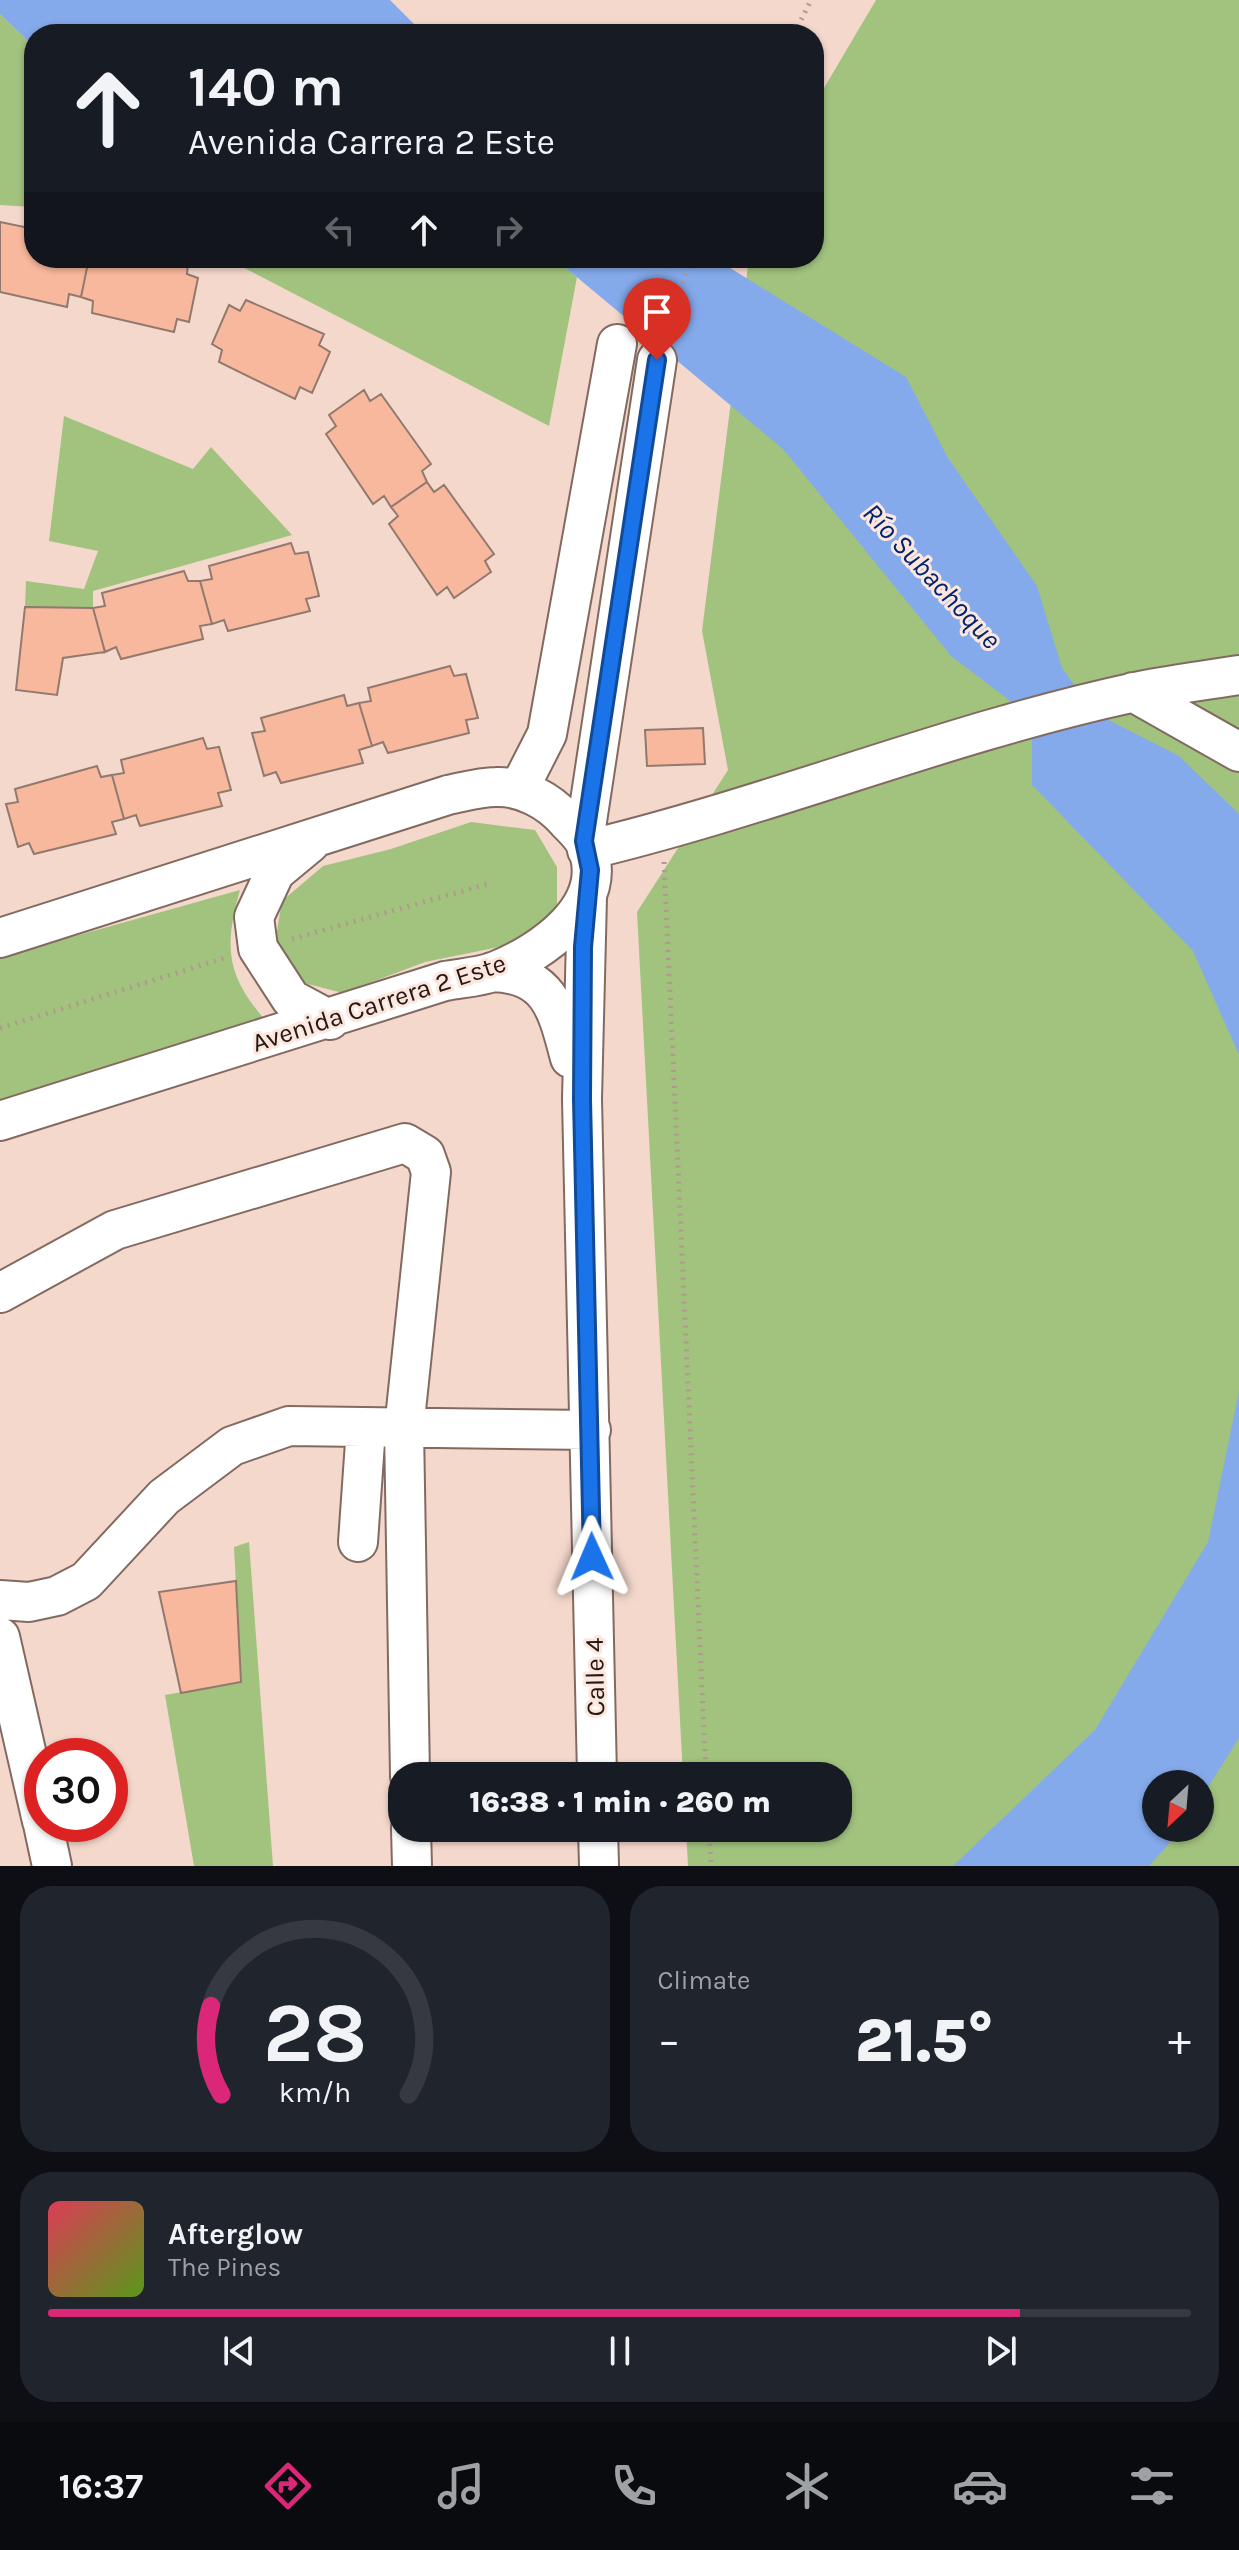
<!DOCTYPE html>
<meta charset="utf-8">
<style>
:root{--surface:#171b24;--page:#20242c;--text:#f1f3f6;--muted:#9ea1a6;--line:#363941;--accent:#db2777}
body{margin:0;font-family:Karla,sans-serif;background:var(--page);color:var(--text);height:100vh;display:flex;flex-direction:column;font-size:30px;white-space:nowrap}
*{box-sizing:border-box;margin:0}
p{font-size:26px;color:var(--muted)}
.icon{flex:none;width:44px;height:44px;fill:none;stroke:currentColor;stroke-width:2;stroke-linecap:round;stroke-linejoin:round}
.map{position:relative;height:1866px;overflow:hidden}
.details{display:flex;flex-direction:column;gap:20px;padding:20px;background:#0d0f14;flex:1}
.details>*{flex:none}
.top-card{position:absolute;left:24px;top:24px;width:800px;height:244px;border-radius:32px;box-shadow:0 2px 6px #0004;background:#171b24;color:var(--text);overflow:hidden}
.needle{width:52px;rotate:206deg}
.buttons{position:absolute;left:1142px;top:1770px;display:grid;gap:16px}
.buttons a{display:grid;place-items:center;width:72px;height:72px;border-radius:50%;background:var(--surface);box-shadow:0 2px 6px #0004;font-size:40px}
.speed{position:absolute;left:24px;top:1738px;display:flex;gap:16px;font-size:40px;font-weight:700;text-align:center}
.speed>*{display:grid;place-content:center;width:104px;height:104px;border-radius:50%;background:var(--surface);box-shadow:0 2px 6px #0004;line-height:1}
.speed .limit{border:12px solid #d22;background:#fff;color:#111}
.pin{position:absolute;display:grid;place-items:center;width:68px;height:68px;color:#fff;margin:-82px -34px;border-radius:50% 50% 50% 0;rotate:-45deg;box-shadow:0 0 8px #0007}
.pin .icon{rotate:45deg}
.me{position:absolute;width:88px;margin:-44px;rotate:359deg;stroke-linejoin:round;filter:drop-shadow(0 0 6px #0008)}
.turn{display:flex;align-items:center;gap:28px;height:168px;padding:0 32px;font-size:36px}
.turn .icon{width:104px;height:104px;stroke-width:2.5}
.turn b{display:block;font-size:56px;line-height:68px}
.lanes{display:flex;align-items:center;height:76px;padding:0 32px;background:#0003;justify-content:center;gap:40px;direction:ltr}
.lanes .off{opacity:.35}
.big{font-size:60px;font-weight:800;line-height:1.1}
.details .tile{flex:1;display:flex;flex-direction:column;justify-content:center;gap:12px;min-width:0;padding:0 28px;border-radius:32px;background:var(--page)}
.details .dial{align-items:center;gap:0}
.dial svg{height:208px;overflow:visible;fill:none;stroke:var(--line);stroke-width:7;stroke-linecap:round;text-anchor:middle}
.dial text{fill:var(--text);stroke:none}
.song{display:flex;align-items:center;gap:24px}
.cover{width:96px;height:96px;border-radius:12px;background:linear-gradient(135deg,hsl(350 70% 55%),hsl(90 70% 35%))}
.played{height:8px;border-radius:4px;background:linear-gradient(90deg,var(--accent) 85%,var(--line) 85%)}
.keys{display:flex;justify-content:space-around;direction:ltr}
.heat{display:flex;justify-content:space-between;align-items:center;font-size:44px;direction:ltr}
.details .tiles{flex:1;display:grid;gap:20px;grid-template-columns:1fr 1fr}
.tile:last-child{grid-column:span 2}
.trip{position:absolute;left:388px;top:1762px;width:464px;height:80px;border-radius:32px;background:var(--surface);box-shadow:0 2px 6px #0004;font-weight:800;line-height:80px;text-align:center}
.tabs{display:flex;height:128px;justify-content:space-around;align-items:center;background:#090b0e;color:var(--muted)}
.tabs .icon{width:56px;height:56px}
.tabs .on{color:var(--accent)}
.tabs b{font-size:36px;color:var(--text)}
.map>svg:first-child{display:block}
</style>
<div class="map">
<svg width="1239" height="1866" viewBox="0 0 1239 1866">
<rect width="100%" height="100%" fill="#f4d8cc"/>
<path fill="#a1c37e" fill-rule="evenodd" d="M876,0H1239V1866H688L686,1828H838V1776H683L637,912L728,770L702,631L749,258H814V105ZM1156,1784H1200V1828H1156Z
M0,14L34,47V207L0,205Z
M225,258H554L577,277L549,426Z
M64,416L193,469L211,447L292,535L93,591V608L25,607L26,581L84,589L98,551L49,541Z
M471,822L535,830L557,867V909L514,944L425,962L343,993L300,982L275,943L282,901L323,866L391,849Z
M240,890C224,947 226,974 265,1020L0,1107V957Z
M249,1542L273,1866H194L165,1695L241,1681L234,1547Z"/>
<path fill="#85aaec" d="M0,0H390L424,34H34V47L0,14Z
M554,258H714L906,377L948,458L1037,586L1062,668L1095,713L1179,756L1239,814V1055L1193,951L1032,785V735L1017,706L951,656L783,449Z
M1239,1391V1738L1200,1800V1784H1156V1828H1183L1149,1866H953L1095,1730L1208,1542Z"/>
<path fill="#f8b89d" stroke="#92796e" stroke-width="2" d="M0,222L34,229V258H89L81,297L69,294L67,307L0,292Z
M89,258H163L188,263L187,274L198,278L189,322L177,319L174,332L92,313L93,301L81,297Z
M246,300L324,334L319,345L330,352L312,393L300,387L295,399L219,362L222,350L212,344L229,305L240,311Z
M364,390L370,401L381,394L431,464L422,471L427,482L391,507L384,496L373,504L326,434L336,426L329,415Z
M427,482L434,492L444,485L494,554L485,561L491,572L454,598L447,587L437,595L389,524L398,516L391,507Z
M291,543L295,554L308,552L319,596L306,599L310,611L228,631L224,620L212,624L200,581L212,579L209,566Z
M184,571L188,581H200L212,624L200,626L203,639L121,659L116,647L105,652L93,608L105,606L102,593Z
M25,607L93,608L105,652L63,658L57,695L16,690Z
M450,666L454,676L466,674L478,718L466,720L469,733L388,753L383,742L372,746L359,703L371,701L368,688Z
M344,695L347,706L359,703L372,746L359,750L363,763L281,783L276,772L264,776L252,733L265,731L261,718Z
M703,728L705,764L647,766L645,730Z
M203,738L207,749L219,747L231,790L218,793L222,806L140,826L136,815L124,819L112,775L124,773L121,760Z
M97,766L101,777L112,775L124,819L112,822L116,834L34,854L29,843L18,847L6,804L18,802L15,789Z
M236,1581L241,1682L181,1693L159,1592Z"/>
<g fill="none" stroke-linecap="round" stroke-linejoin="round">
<g stroke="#836a60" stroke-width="42">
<path id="minor" d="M1133,692L1239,752
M519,789L547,734L617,344
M584,841L657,360
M310,843L275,872L254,917L258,948L291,999L330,1020
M587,850C771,806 947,733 1131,693C1166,685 1203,681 1239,675
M587,897L582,1099L597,1776
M0,938L448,795C463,792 480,787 496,787C522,786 549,801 566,820C572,827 581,834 585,843C615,904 540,954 493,972C479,977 461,978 445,981L0,1121
M492,972C550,974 557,1009 570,1058
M0,1293L115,1230L405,1143L425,1155L431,1172L404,1429L410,1776
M358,1542L366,1428
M0,1600L29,1602L57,1596L86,1581L164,1497L232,1446L289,1426L591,1430
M0,1637L42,1821
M43,1824L52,1866
M411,1828L412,1866
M598,1828L599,1866"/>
</g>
<path stroke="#b09a90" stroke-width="5" stroke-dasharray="2 6" stroke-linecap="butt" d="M794,34L811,0
M668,329L691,258
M664,862L706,1776
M292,939L491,883
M0,1028L228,957
M709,1828L711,1866"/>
<use href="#minor" stroke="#fff" stroke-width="38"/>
</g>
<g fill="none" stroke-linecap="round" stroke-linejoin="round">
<g stroke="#114b97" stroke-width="20">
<path id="route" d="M592,1557L582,1099L583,947L590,870L584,841L657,360"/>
</g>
<use href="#route" stroke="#1a73e8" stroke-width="14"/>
</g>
<g text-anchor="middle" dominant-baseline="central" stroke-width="6" stroke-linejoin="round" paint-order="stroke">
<g font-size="26" fill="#221814" stroke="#fde6dd">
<text transform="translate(379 1003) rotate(-18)">Avenida Carrera 2 Este</text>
<text transform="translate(595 1677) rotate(-91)">Calle 4</text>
</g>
<g font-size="28" font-style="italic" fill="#00256f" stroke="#fde6dd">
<text transform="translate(932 576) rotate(47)">Río Subachoque</text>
</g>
</g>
</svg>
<div class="buttons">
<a><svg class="needle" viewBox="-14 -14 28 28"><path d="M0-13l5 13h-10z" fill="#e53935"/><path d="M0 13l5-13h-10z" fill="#9ea1a6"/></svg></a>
</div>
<div class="speed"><div class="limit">30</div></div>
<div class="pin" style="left:657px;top:360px;background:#d93025"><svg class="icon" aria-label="arrive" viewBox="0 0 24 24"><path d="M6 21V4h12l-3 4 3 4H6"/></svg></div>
<svg class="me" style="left:592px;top:1557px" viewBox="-20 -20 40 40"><path d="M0-17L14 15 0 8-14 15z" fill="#1a73e8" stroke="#fff" stroke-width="4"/></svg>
<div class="trip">16:38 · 1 min · 260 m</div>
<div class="top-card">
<div class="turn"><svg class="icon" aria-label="ahead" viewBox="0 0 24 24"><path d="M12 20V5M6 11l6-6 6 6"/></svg><div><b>140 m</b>Avenida Carrera 2 Este</div></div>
<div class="lanes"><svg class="icon off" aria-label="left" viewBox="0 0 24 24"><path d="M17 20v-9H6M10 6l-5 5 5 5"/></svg><svg class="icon" aria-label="ahead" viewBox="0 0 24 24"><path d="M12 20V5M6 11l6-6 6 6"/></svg><svg class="icon off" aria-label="right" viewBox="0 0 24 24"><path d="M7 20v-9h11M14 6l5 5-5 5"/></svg></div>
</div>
</div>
<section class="details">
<div class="tiles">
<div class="tile dial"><svg viewBox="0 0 100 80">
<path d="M14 69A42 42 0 1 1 86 69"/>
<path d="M14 69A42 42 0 0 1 10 35" stroke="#db2777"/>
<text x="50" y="56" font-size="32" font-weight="700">28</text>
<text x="50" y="72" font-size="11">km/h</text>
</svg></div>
<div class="tile"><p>Climate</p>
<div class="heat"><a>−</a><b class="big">21.5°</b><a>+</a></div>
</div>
<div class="tile">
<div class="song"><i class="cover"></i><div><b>Afterglow</b><p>The Pines</p></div></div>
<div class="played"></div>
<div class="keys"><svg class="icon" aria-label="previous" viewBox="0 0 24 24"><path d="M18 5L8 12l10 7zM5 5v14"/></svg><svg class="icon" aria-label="pause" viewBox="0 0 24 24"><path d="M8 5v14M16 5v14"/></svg><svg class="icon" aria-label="next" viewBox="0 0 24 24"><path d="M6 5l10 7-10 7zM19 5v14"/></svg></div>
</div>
</div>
</section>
<nav class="tabs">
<b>16:37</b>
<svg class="icon on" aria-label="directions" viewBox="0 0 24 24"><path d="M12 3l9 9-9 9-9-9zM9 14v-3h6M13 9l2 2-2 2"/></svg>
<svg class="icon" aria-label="music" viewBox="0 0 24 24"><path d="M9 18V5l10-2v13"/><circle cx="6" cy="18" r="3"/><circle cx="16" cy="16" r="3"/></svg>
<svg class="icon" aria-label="phone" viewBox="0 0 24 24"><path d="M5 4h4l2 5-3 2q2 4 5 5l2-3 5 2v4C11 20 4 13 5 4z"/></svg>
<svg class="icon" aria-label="climate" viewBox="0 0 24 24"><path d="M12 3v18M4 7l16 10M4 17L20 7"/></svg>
<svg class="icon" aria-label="car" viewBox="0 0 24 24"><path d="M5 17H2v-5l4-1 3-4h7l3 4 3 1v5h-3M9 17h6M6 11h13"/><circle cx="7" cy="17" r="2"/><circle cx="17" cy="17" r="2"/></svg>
<svg class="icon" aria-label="filters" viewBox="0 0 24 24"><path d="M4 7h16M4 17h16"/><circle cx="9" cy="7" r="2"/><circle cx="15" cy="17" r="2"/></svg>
</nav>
